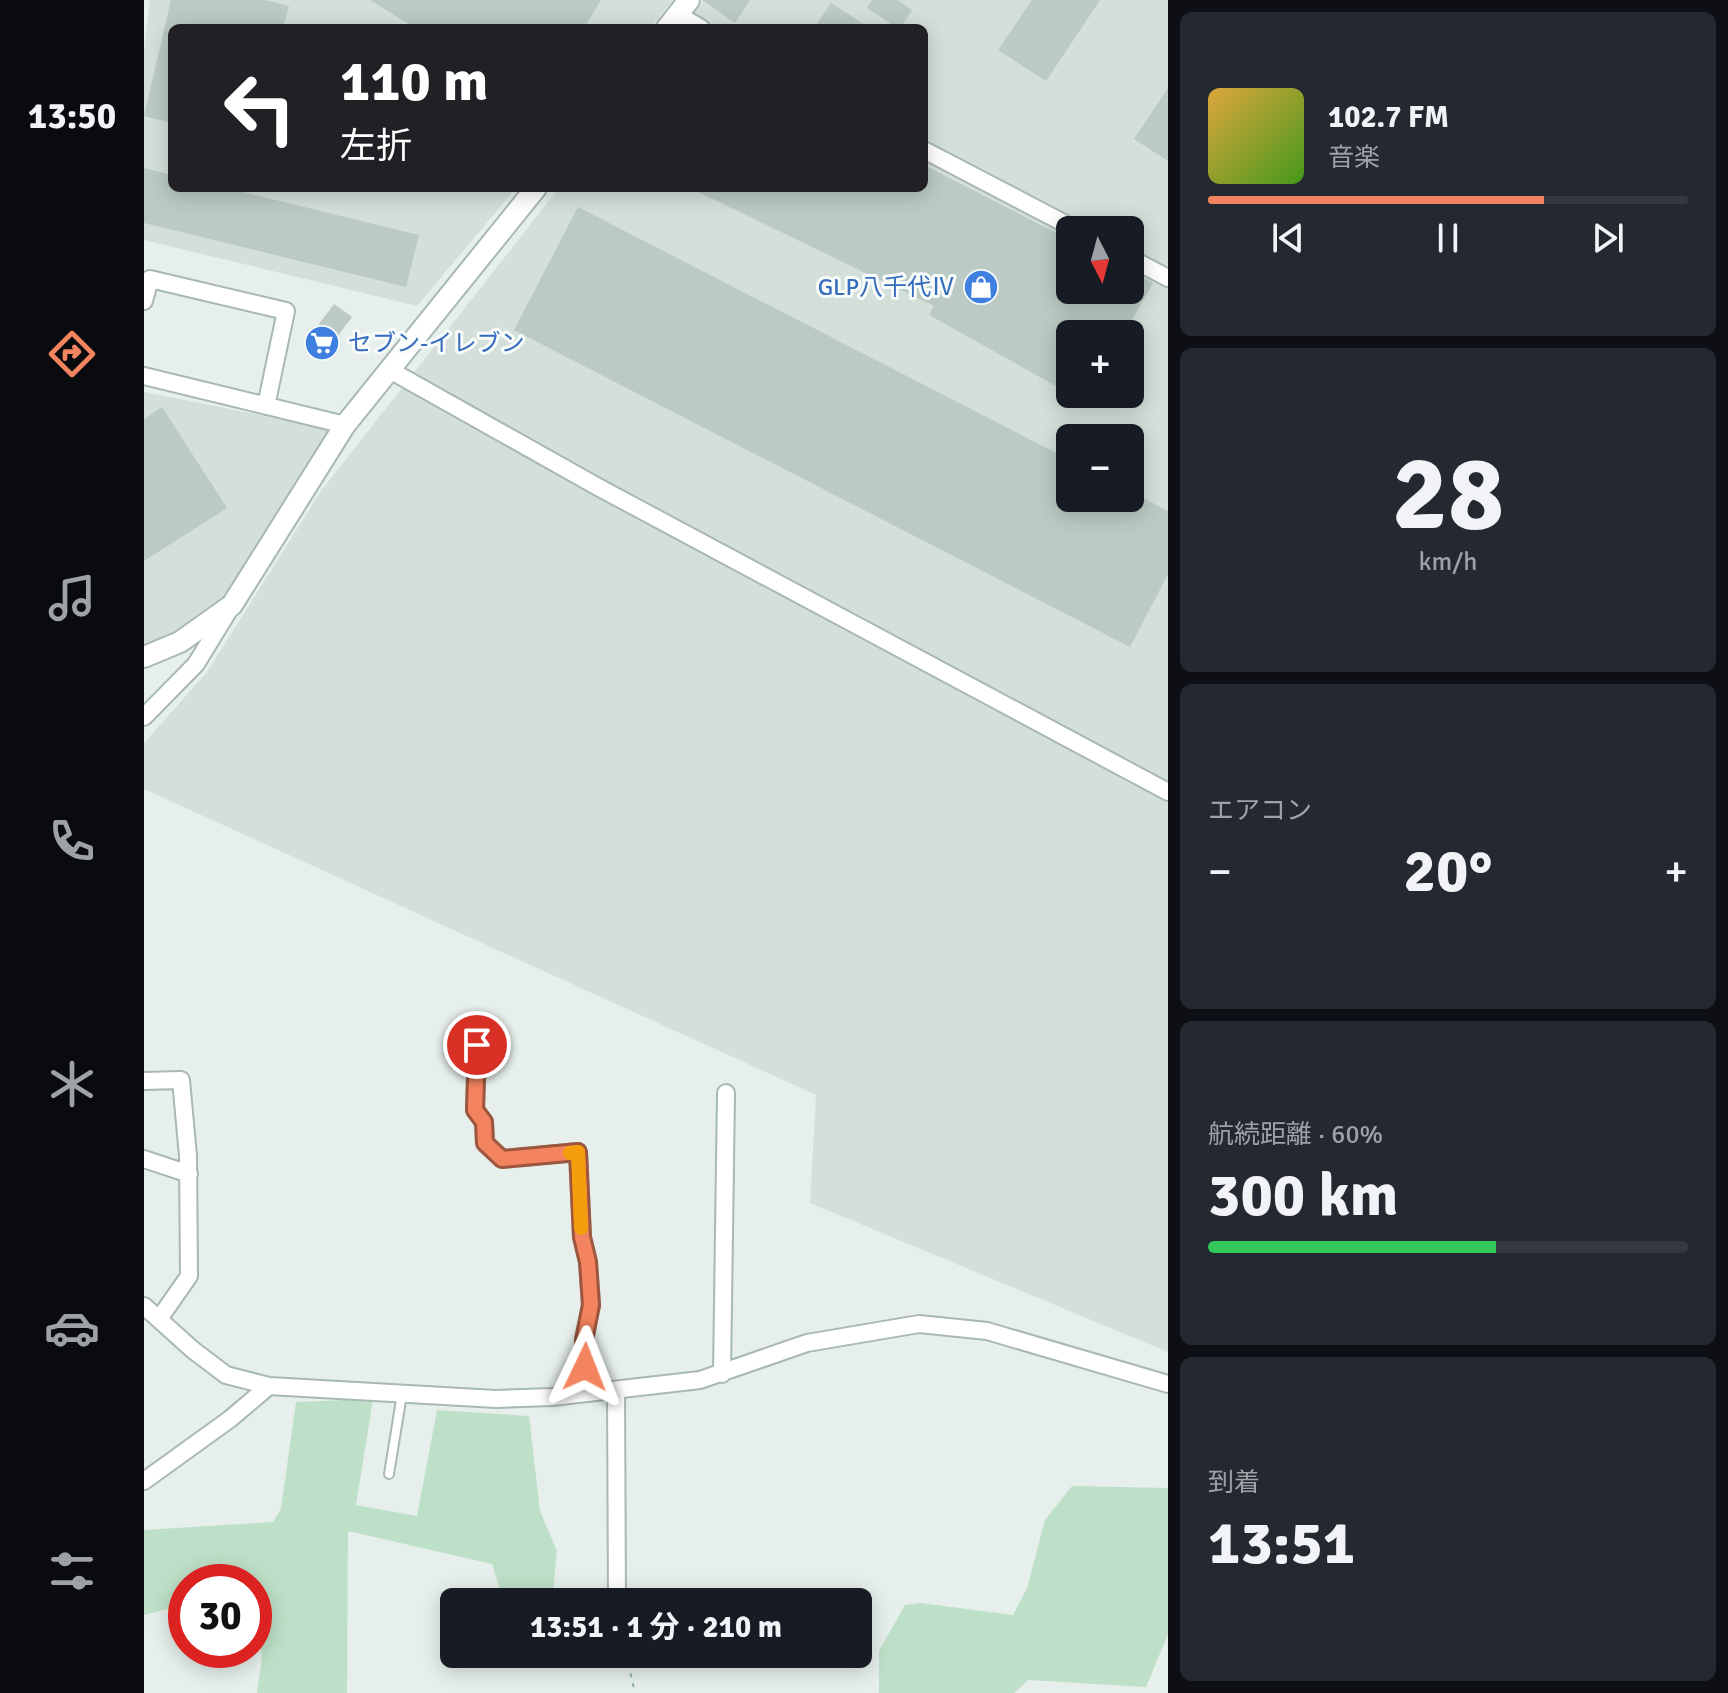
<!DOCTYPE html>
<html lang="ja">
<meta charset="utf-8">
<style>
:root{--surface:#171b24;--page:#242831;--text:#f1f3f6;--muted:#9ea1a6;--line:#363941;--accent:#f4845f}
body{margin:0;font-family:Signika,"Noto Sans JP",sans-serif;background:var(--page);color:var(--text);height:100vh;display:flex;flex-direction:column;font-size:30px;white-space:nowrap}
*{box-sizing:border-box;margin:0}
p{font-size:26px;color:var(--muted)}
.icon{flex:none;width:44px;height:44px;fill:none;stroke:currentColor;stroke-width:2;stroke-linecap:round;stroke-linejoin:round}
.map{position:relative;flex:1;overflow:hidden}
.details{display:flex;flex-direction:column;gap:12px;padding:12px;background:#0d0f14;width:560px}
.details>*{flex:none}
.hud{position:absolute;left:24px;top:24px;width:760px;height:168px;border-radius:12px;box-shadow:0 4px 20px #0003;background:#202124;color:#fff;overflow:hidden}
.needle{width:52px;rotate:174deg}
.fabs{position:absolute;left:912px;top:216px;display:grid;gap:16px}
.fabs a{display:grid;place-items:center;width:88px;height:88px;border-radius:12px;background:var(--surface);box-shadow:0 4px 20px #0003;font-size:40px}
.speed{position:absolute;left:24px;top:1564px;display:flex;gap:16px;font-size:40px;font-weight:700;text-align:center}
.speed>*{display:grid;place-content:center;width:104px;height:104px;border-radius:50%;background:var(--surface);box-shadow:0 4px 20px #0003;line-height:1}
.speed .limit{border:12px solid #d22;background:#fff;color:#111}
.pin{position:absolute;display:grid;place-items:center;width:68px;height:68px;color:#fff;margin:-34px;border:4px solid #fff;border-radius:50%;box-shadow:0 2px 8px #0007}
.me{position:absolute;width:88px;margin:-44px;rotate:2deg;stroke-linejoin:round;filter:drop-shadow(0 0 6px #0008)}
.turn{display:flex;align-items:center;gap:28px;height:168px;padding:0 40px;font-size:36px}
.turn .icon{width:104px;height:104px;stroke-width:2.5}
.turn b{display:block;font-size:56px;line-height:68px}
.big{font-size:60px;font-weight:700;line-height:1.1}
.details .tile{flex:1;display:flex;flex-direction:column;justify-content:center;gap:12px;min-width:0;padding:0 28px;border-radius:12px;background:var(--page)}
.details .dial{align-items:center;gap:0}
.dial b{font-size:104px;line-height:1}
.song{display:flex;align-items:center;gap:24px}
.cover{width:96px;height:96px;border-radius:12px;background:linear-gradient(135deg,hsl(40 70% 55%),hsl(100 70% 35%))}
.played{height:8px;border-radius:4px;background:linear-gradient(90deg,var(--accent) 70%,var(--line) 70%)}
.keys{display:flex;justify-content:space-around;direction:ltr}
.heat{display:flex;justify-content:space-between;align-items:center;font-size:44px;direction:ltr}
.charge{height:12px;border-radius:6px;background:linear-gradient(90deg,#34c759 60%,var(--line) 0)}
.trip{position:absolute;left:296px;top:1588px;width:432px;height:80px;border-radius:12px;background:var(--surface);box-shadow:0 4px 20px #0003;font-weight:700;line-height:80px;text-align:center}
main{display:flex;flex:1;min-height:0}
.tab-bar{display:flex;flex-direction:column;width:144px;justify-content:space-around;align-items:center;background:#090b0e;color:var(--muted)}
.tab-bar .icon{width:56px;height:56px}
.tab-bar .active{color:var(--accent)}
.tab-bar b{font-size:36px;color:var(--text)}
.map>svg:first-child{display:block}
</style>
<main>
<nav class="tab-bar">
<b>13:50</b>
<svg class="icon active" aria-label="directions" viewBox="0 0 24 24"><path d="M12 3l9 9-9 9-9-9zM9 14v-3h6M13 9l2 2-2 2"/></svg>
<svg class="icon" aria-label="music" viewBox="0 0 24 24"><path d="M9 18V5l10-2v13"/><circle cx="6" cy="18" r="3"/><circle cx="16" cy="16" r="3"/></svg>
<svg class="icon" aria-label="phone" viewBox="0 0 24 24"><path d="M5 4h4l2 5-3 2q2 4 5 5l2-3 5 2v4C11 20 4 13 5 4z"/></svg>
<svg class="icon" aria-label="climate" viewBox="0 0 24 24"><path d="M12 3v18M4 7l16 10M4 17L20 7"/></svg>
<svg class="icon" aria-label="car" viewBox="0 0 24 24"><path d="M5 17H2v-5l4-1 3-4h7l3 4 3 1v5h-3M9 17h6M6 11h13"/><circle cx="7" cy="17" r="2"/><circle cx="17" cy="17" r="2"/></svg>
<svg class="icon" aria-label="filters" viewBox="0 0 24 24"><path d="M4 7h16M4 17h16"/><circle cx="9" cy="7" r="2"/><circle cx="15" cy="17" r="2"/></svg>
</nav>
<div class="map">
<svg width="1024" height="1693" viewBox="0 0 1024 1693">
<rect width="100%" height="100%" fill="#e6efeb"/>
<path fill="#d4dfda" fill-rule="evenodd" d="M6,0H529L506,28H28V188H372L273,306L0,240V51Z
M560,0H1024V1352L666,1203L672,1095L0,789V743L63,672L177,491L415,188H780V28H538ZM926,230H986V290H926ZM926,334H986V394H926ZM926,438H986V498H926Z
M0,392L186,429L80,597L24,637L0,648Z"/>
<path fill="#bfe0c8" d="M229,1399L212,1505L273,1516L293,1410L385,1416L396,1511L413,1551L408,1602H360L348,1564L204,1531L203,1693H113L118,1658L110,1582H42V1604L0,1615V1530L129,1522L137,1509L152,1402Z
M928,1486L1024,1488V1634L1002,1687L884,1680L870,1693H735V1651L761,1605L777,1603L869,1615L883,1588L901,1520Z"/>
<path fill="#bbcac4" d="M27,0H121L145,6L139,28H28V123L0,116Z
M226,0H457L440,28H271Z
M558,0H606L591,23Z
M728,0H753L768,10L756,28H753L723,8Z
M888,0H956L902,81L854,50Z
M687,3L726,28H670Z
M1024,88V161L990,139Z
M780,165L926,240V290H986V271L1009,283L980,334H926V394L785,315L790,306L546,188H780Z
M0,168L28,175V188H82L275,235L262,287L0,223Z
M434,207L926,460V498H986V491L1024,511V574L986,647L370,330Z
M190,304L208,317L184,349L166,336Z
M18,407L83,508L0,561V419Z"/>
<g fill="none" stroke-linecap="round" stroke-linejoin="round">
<g stroke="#a8b8b2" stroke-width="12">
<path id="service" d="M245,1474L258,1394"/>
</g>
<g stroke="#a8b8b2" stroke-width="20">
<path id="minor" d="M534,15L557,28
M780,150L933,230
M986,258L1024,278
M0,301L6,279L142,311L122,406
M244,369L454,487L1024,792
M0,376L201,425
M0,717L52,664L85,610
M333,1045L331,1110L340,1122L341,1143L358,1159L434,1152L438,1237L444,1262L447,1305L440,1340L442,1393
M0,1081L37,1080L44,1156L45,1276L15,1319
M0,1159L45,1174
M0,1306L49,1350L82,1375L125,1386L352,1399L408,1397L556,1380L663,1343L775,1324L843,1331L1024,1384
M578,1374L582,1093
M472,1390L473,1602
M0,1481L86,1419L125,1386"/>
</g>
<g stroke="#a8b8b2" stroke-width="24">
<path id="tertiary" d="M523,28L545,0
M0,657L36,642L88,605L201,425L392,188"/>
</g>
<path stroke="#86b3a5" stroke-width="2" stroke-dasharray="4 6" stroke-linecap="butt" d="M482,1654L491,1693"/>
<use href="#service" stroke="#fff" stroke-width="8"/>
<use href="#minor" stroke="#fff" stroke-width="16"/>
<use href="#tertiary" stroke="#fff" stroke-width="20"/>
</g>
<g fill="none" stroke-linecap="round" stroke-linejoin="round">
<g stroke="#9f563e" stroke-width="20">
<path id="route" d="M333,1045L331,1110L340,1122L341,1143L358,1159L434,1152L438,1237L444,1262L447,1305L440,1340L441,1367"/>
</g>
<use href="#route" stroke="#f4845f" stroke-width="14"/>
<path stroke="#f59e0b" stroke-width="14" d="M426,1153L434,1152L437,1228"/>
</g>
<defs>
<g id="shop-disc" transform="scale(1.8)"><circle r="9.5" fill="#3f7fe0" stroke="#f7fbf9"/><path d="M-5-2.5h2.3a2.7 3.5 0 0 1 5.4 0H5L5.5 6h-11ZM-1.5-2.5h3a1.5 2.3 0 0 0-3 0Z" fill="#fff"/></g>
<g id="supermarket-disc" transform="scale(1.8)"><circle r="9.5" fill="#3f7fe0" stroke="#f7fbf9"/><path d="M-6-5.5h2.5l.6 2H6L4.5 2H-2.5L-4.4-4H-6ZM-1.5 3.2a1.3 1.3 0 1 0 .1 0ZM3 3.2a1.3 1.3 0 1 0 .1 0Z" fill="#fff"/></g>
</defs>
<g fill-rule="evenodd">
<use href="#shop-disc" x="837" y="287"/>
<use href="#supermarket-disc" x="178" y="343"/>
</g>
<g text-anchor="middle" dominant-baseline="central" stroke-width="6" stroke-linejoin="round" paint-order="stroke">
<g font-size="24" fill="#366cbe" stroke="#f7fbf9" text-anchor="end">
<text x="811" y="287">GLP八千代Ⅳ</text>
<text x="204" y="343" text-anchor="start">セブン-イレブン</text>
</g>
</g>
</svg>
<div class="fabs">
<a><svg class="needle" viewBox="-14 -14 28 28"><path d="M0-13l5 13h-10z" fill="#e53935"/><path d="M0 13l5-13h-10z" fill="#9ea1a6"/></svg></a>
<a>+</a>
<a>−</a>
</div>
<div class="speed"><div class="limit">30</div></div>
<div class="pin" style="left:333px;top:1045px;background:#d93025"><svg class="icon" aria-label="arrive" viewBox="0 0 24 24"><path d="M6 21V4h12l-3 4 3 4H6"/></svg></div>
<svg class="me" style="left:441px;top:1367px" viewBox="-20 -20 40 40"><path d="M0-17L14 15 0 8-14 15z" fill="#f4845f" stroke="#fff" stroke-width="4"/></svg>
<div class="trip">13:51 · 1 分 · 210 m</div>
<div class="hud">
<div class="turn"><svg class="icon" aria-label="left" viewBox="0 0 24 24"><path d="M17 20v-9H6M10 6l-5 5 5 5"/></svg><div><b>110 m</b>左折</div></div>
</div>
</div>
<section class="details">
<div class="tile">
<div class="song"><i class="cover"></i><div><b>102.7 FM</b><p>音楽</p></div></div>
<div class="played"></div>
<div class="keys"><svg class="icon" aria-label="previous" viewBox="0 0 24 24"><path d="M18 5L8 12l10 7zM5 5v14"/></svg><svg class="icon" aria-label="pause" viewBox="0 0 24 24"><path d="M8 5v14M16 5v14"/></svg><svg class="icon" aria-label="next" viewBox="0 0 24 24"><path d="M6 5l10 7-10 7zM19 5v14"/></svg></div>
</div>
<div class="tile dial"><b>28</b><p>km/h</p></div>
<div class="tile"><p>エアコン</p>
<div class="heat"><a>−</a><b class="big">20°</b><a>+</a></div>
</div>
<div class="tile"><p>航続距離 · 60%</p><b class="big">300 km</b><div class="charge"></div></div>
<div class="tile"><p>到着</p><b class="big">13:51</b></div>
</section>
</main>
